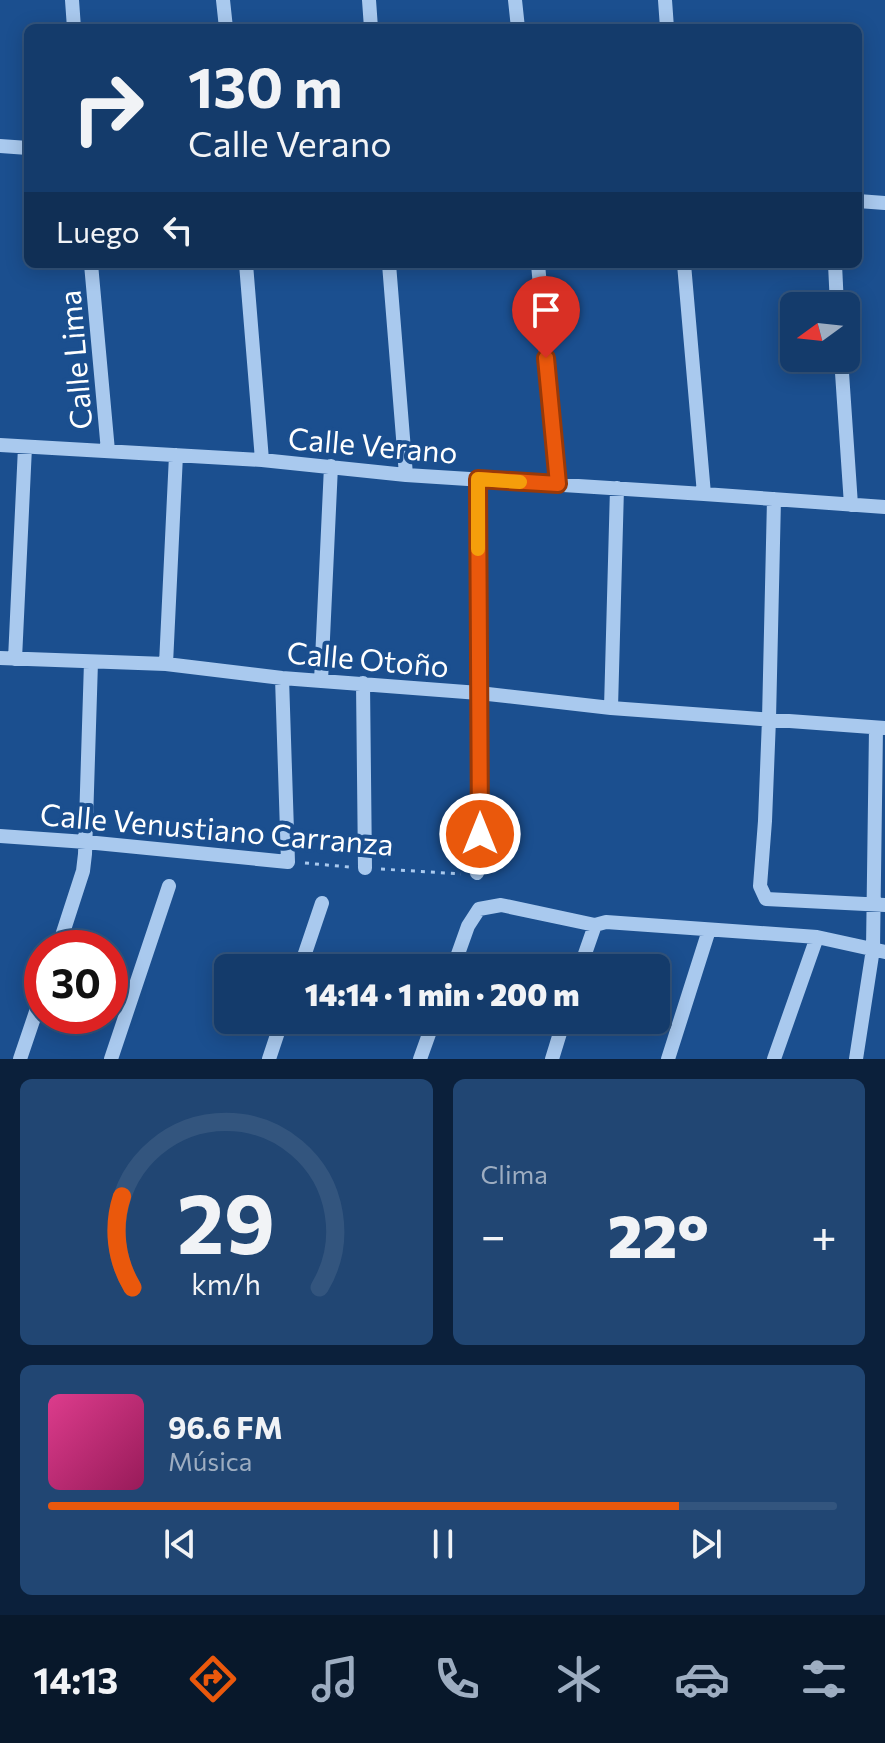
<!DOCTYPE html>
<html lang="es">
<meta charset="utf-8">
<style>
:root{--surface:#143b6b;--page:#214673;--text:#f1f3f6;--muted:#9dadc1;--line:#33557e;--accent:#ea580c}
body{margin:0;font-family:Commissioner,sans-serif;background:var(--page);color:var(--text);height:100vh;display:flex;flex-direction:column;font-size:30px;white-space:nowrap}
*{box-sizing:border-box;margin:0}
p{font-size:26px;color:var(--muted)}
.icon{flex:none;width:44px;height:44px;fill:none;stroke:currentColor;stroke-width:2;stroke-linecap:round;stroke-linejoin:round}
.map{position:relative;height:1059px;overflow:hidden}
.drawer{display:flex;flex-direction:column;gap:20px;padding:20px;background:#0b203b;flex:1}
.drawer>*{flex:none}
.banner{position:absolute;left:24px;top:24px;width:838px;height:244px;border-radius:12px;box-shadow:0 4px 20px #0003,0 0 0 2px var(--line);background:#143b6b;color:var(--text);overflow:hidden}
.needle{width:52px;rotate:255deg}
.fabs{position:absolute;left:780px;top:292px;display:grid;gap:16px}
.fabs a{display:grid;place-items:center;width:80px;height:80px;border-radius:12px;background:var(--surface);box-shadow:0 4px 20px #0003,0 0 0 2px var(--line);font-size:40px}
.speed{position:absolute;left:24px;top:930px;display:flex;gap:16px;font-size:40px;font-weight:700;text-align:center}
.speed>*{display:grid;place-content:center;width:104px;height:104px;border-radius:50%;background:var(--surface);box-shadow:0 4px 20px #0003,0 0 0 2px var(--line);line-height:1}
.speed .limit{border:12px solid #d22;background:#fff;color:#111}
.pin{position:absolute;display:grid;place-items:center;width:68px;height:68px;color:#fff;margin:-82px -34px;border-radius:50% 50% 50% 0;rotate:-45deg;box-shadow:0 0 8px #0007}
.pin .icon{rotate:45deg}
.me{position:absolute;width:88px;margin:-44px;rotate:0deg;stroke-linejoin:round;filter:drop-shadow(0 0 6px #0008)}
.turn{display:flex;align-items:center;gap:28px;height:168px;padding:0 32px;font-size:36px}
.turn .icon{width:104px;height:104px;stroke-width:2.5}
.turn b{display:block;font-size:56px;line-height:68px}
.then{display:flex;align-items:center;height:76px;padding:0 32px;background:#0003;gap:16px;font-size:30px}
.big{font-size:60px;font-weight:800;line-height:1.1}
.drawer .tile{flex:1;display:flex;flex-direction:column;justify-content:center;gap:12px;min-width:0;padding:0 28px;border-radius:12px;background:var(--page)}
.drawer .dial{align-items:center;gap:0}
.dial svg{height:208px;overflow:visible;fill:none;stroke:var(--line);stroke-width:7;stroke-linecap:round;text-anchor:middle}
.dial text{fill:var(--text);stroke:none}
.song{display:flex;align-items:center;gap:24px}
.cover{width:96px;height:96px;border-radius:12px;background:linear-gradient(135deg,hsl(330 70% 55%),hsl(330 70% 35%))}
.played{height:8px;border-radius:4px;background:linear-gradient(90deg,var(--accent) 80%,var(--line) 80%)}
.keys{display:flex;justify-content:space-around;direction:ltr}
.heat{display:flex;justify-content:space-between;align-items:center;font-size:44px;direction:ltr}
.drawer .tiles{flex:1;display:grid;gap:20px;grid-template-columns:1fr 1fr}
.tile:last-child{grid-column:span 2}
.trip{position:absolute;left:214px;top:954px;width:456px;height:80px;border-radius:12px;background:var(--surface);box-shadow:0 4px 20px #0003,0 0 0 2px var(--line);font-weight:800;line-height:80px;text-align:center}
.dock{display:flex;height:128px;justify-content:space-around;align-items:center;background:#08182b;color:var(--muted)}
.dock .icon{width:56px;height:56px}
.dock .on{color:var(--accent)}
.dock b{font-size:36px;color:var(--text)}
.map>svg:first-child{display:block}
</style>
<div class="map">
<svg width="885" height="1059" viewBox="0 0 885 1059">
<rect width="100%" height="100%" fill="#1b4f8f"/>
<g fill="none" stroke-linecap="round" stroke-linejoin="round">
<path stroke="#a9c9ee" stroke-width="3" stroke-dasharray="4 6" stroke-linecap="butt" d="M305,863L349,867
M381,869L461,874"/>
<path stroke="#a9c9ee" stroke-width="14" d="M72,0L74,28
M223,0L226,28
M369,0L371,28
M515,0L518,28
M665,0L667,28
M0,146L28,148
M858,201L885,203
M91,264L108,451
M246,264L262,460
M389,264L406,475
M538,264L558,484
M684,264L704,494
M835,264L837,306
M841,358L851,505
M0,445L262,460L406,475L704,494L885,507
M774,499L769,719L765,821L760,886L766,899L885,905
M0,658L166,664L282,678L479,693L611,708L885,728
M15,659L25,447
M166,664L176,455
M321,681L331,466
M363,683L365,868
M611,708L617,488
M0,836L86,842L288,862L282,678
M477,873L480,863L478,479
M58,948L83,871L85,854L91,662
M300,968L322,903
M453,968L468,926L479,909L501,905L595,925L606,922L817,937L885,952
M580,968L595,925
M20,1059L42,994
M111,1059L169,886
M269,1059L282,1020
M420,1059L434,1020
M552,1059L564,1020
M668,1059L709,930
M774,1059L817,937
M856,1059L873,949L876,728"/>
</g>
<g fill="none" stroke-linecap="round" stroke-linejoin="round">
<g stroke="#983908" stroke-width="20">
<path id="route" d="M480,834L478,479L558,484L546,358"/>
</g>
<use href="#route" stroke="#ea580c" stroke-width="14"/>
<path stroke="#f59e0b" stroke-width="14" d="M478,549V479L520,482"/>
</g>
<g text-anchor="middle" dominant-baseline="central" stroke-width="8" stroke-linejoin="round" paint-order="stroke">
<g font-size="30" fill="#fff" stroke="#1b4f8f">
<text transform="translate(74 360) rotate(-95)">Calle Lima</text>
<text transform="translate(373 444) rotate(5)">Calle Verano</text>
<text transform="translate(368 658) rotate(5)">Calle Otoño</text>
<text transform="translate(217 828) rotate(5)">Calle Venustiano Carranza</text>
</g>
</g>
</svg>
<div class="fabs">
<a><svg class="needle" viewBox="-14 -14 28 28"><path d="M0-13l5 13h-10z" fill="#e53935"/><path d="M0 13l5-13h-10z" fill="#9dadc1"/></svg></a>
</div>
<div class="speed"><div class="limit">30</div></div>
<div class="pin" style="left:546px;top:358px;background:#d93025"><svg class="icon" aria-label="arrive" viewBox="0 0 24 24"><path d="M6 21V4h12l-3 4 3 4H6"/></svg></div>
<svg class="me" style="left:480px;top:834px" viewBox="-20 -20 40 40"><circle r="17" fill="#ea580c" stroke="#fff" stroke-width="3"/><path d="M0-11L8 9 0 5-8 9z" fill="#fff"/></svg>
<div class="trip">14:14 · 1 min · 200 m</div>
<div class="banner">
<div class="turn"><svg class="icon" aria-label="right" viewBox="0 0 24 24"><path d="M7 20v-9h11M14 6l5 5-5 5"/></svg><div><b>130 m</b>Calle Verano</div></div>
<div class="then">Luego<svg class="icon" aria-label="left" viewBox="0 0 24 24"><path d="M17 20v-9H6M10 6l-5 5 5 5"/></svg></div>
</div>
</div>
<section class="drawer">
<div class="tiles">
<div class="tile dial"><svg viewBox="0 0 100 80">
<path d="M14 69A42 42 0 1 1 86 69"/>
<path d="M14 69A42 42 0 0 1 10 34" stroke="#ea580c"/>
<text x="50" y="56" font-size="32" font-weight="700">29</text>
<text x="50" y="72" font-size="11">km/h</text>
</svg></div>
<div class="tile"><p>Clima</p>
<div class="heat"><a>−</a><b class="big">22°</b><a>+</a></div>
</div>
<div class="tile">
<div class="song"><i class="cover"></i><div><b>96.6 FM</b><p>Música</p></div></div>
<div class="played"></div>
<div class="keys"><svg class="icon" aria-label="previous" viewBox="0 0 24 24"><path d="M18 5L8 12l10 7zM5 5v14"/></svg><svg class="icon" aria-label="pause" viewBox="0 0 24 24"><path d="M8 5v14M16 5v14"/></svg><svg class="icon" aria-label="next" viewBox="0 0 24 24"><path d="M6 5l10 7-10 7zM19 5v14"/></svg></div>
</div>
</div>
</section>
<nav class="dock">
<b>14:13</b>
<svg class="icon on" aria-label="directions" viewBox="0 0 24 24"><path d="M12 3l9 9-9 9-9-9zM9 14v-3h6M13 9l2 2-2 2"/></svg>
<svg class="icon" aria-label="music" viewBox="0 0 24 24"><path d="M9 18V5l10-2v13"/><circle cx="6" cy="18" r="3"/><circle cx="16" cy="16" r="3"/></svg>
<svg class="icon" aria-label="phone" viewBox="0 0 24 24"><path d="M5 4h4l2 5-3 2q2 4 5 5l2-3 5 2v4C11 20 4 13 5 4z"/></svg>
<svg class="icon" aria-label="climate" viewBox="0 0 24 24"><path d="M12 3v18M4 7l16 10M4 17L20 7"/></svg>
<svg class="icon" aria-label="car" viewBox="0 0 24 24"><path d="M5 17H2v-5l4-1 3-4h7l3 4 3 1v5h-3M9 17h6M6 11h13"/><circle cx="7" cy="17" r="2"/><circle cx="17" cy="17" r="2"/></svg>
<svg class="icon" aria-label="filters" viewBox="0 0 24 24"><path d="M4 7h16M4 17h16"/><circle cx="9" cy="7" r="2"/><circle cx="15" cy="17" r="2"/></svg>
</nav>
